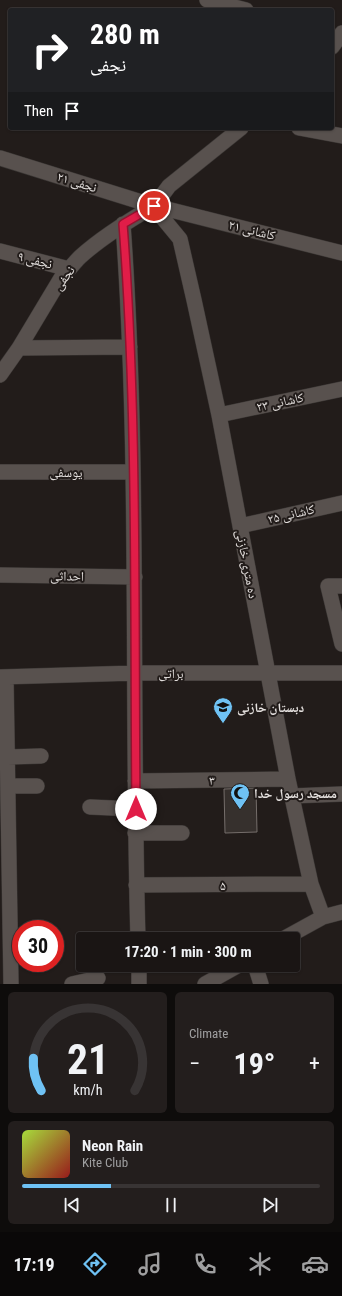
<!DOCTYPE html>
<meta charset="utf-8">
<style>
:root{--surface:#1a1514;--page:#231e1d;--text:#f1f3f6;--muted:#9f9fa0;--line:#383434;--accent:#6fc2f4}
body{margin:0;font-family:"Roboto Condensed","Noto Naskh Arabic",sans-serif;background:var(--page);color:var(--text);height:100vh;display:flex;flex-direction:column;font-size:15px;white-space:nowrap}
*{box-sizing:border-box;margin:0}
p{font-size:13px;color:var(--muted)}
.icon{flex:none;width:22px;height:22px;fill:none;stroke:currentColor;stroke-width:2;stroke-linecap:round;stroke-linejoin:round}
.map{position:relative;height:984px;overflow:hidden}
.drawer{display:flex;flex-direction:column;gap:8px;padding:8px;background:#0e0c0b;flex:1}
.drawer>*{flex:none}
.guide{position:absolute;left:8px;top:8px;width:326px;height:122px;border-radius:4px;box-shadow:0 1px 3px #0004,0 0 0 1px var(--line);background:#202124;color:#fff;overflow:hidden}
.speed{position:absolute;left:12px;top:920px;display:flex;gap:8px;font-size:20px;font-weight:700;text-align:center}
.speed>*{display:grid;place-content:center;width:52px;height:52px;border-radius:50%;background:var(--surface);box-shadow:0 1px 3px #0004,0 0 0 1px var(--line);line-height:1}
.speed .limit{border:6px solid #d22;background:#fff;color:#111}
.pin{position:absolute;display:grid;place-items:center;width:34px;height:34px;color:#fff;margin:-17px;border:2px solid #fff;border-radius:50%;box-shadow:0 1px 4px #0007}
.me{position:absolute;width:44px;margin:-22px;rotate:0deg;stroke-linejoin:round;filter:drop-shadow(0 0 3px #0008)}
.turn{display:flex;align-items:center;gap:14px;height:84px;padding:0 16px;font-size:18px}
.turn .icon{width:52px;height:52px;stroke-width:2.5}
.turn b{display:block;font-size:28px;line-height:34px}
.then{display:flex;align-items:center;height:38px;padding:0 16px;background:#0003;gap:8px;font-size:15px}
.big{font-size:30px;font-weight:700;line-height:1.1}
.drawer .tile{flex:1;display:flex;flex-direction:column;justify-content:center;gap:6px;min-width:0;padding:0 14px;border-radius:6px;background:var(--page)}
.drawer .dial{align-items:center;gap:0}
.dial svg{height:104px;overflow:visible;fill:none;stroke:var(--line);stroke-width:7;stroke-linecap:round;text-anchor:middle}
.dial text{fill:var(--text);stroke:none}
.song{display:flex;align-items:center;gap:12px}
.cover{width:48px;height:48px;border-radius:6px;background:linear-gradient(135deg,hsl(80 70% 55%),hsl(0 70% 35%))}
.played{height:4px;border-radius:2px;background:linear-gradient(90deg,var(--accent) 30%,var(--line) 30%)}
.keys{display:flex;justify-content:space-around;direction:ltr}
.heat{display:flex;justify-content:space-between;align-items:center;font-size:22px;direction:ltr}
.drawer .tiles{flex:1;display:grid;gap:8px;grid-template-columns:1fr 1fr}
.tile:last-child{grid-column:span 2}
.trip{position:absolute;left:76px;top:932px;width:224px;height:40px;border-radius:4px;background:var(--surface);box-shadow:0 1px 3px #0004,0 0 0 1px var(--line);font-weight:700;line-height:40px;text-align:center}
.tab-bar{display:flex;height:64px;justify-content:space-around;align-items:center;background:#0a0808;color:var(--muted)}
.tab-bar .icon{width:28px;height:28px}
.tab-bar .active{color:var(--accent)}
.tab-bar b{font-size:18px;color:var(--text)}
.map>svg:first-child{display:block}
</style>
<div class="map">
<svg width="342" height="984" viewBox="0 0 342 984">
<rect width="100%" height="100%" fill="#221c1a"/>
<path fill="#36302d" stroke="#756e6b" d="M256,788L257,832L225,833L224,789Z"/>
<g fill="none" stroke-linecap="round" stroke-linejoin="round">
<g stroke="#3b3735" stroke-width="16">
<path id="street" d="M207,0L246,10
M332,47L342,33
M299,128L342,136
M0,158L154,206
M155,205L169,186L241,128
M163,208L342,253
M161,216L180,239L194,300L219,415L288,779L311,884L323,917
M123,224C140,462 131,701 138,939
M0,251L69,269
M19,348L130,347
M0,375L19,348L61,278C68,271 73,264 80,257C102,237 128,221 154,206
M219,415L342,389
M0,472H133
M240,526L342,503
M0,575L135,577
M342,586H328L342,644
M0,677L136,673H342
M6,677L11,984
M8,757L41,756
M135,781L288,779
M8,786H37
M291,796L342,794
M90,807L135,809
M135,833H182
M136,885L311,884
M283,939L323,917L342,912
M139,965V984
M255,965L261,984
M72,984L98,978
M205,984L239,965"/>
</g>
<use href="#street" stroke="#58514e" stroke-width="15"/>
</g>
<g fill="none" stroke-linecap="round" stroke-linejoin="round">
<g stroke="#92132f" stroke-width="10">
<path id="route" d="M136,809C134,614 138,418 123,224L154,206"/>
</g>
<use href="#route" stroke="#e11d48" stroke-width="7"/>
</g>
<defs>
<g id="school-pin" transform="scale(1)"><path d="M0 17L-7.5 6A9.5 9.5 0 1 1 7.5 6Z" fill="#6fc2f4" stroke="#221c1a"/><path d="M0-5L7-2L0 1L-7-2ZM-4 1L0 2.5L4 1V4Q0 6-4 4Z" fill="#111"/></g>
<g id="mosque-pin" transform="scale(1)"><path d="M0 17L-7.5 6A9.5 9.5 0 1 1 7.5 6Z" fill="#6fc2f4" stroke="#221c1a"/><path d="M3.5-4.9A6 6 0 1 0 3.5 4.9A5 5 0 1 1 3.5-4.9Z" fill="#111"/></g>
</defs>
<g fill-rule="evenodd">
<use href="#school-pin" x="223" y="707"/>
<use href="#mosque-pin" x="240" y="793"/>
</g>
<g text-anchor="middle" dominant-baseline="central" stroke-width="4" stroke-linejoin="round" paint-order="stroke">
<g font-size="13" fill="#e3dfdd" stroke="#221c1a">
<text transform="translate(77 182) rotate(17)">نجفی ۲۱</text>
<text transform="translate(252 230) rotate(14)">کاشانی ۲۱</text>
<text transform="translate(35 260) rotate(14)">نجفی ۹</text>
<text transform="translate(64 278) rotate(-53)">نجفی</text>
<text transform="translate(280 402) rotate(-12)">کاشانی ۲۳</text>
<text x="66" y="472">یوسفی</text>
<text transform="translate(291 514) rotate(-13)">کاشانی ۲۵</text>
<text transform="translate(247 564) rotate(79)">ده متری خازنی</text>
<text transform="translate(67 576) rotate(1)">احداثی</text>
<text x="171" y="673">براتی</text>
<text x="212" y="780">۳</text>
<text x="223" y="885">۵</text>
</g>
<g font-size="13" font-weight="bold" fill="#e3dfdd" stroke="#221c1a" text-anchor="start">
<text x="237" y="707">دبستان خازنی</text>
<text x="254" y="793">مسجد رسول خدا</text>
</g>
</g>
</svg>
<div class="speed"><div class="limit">30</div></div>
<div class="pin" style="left:154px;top:206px;background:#d93025"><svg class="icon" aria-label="arrive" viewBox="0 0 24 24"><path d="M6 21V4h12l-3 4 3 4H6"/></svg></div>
<svg class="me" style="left:136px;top:809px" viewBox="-20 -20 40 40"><circle r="19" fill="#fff"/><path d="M0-13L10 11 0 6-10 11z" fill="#e11d48"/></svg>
<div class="trip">17:20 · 1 min · 300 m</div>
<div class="guide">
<div class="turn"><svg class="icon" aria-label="right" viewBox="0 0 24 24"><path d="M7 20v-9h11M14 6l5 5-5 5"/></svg><div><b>280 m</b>نجفی</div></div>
<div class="then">Then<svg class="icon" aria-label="arrive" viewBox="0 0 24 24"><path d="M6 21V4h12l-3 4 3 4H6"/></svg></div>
</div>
</div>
<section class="drawer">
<div class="tiles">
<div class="tile dial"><svg viewBox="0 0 100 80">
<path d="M14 69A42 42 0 1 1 86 69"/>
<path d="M14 69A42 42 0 0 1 8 44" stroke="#6fc2f4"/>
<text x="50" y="56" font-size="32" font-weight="700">21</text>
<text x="50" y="72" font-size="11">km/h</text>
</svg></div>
<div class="tile"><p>Climate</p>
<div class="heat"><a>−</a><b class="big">19°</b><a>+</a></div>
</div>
<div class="tile">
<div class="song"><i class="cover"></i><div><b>Neon Rain</b><p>Kite Club</p></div></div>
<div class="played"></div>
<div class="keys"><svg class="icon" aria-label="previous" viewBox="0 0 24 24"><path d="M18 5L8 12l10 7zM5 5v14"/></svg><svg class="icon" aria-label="pause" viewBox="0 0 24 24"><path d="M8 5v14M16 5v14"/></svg><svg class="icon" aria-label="next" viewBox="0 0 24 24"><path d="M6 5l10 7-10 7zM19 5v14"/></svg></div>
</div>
</div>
</section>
<nav class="tab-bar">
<b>17:19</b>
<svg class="icon active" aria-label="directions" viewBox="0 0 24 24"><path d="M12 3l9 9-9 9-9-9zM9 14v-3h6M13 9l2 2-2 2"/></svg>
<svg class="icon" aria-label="music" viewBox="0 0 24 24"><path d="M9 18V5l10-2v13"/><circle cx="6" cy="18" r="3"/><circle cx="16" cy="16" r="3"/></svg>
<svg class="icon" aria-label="phone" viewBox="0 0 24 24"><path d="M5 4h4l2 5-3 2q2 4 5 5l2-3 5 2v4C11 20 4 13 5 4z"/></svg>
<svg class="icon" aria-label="climate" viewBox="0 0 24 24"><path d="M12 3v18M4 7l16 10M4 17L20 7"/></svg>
<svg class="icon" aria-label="car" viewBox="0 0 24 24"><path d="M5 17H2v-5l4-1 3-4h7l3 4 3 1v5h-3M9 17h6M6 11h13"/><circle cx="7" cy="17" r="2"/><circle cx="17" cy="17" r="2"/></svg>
</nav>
